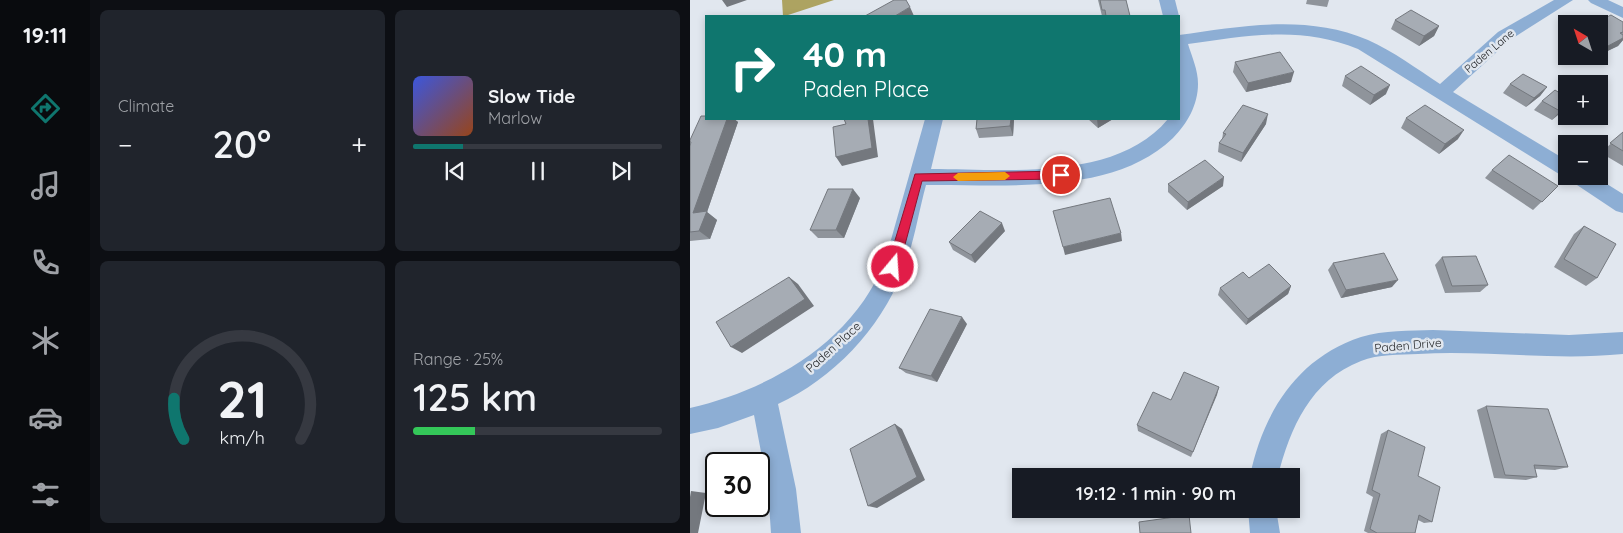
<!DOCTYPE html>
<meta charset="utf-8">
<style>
:root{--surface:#171b24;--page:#20242c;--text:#f1f3f6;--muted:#9ea1a6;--line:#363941;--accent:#0f766e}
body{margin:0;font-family:Quicksand,sans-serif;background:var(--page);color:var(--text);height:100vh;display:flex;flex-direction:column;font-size:19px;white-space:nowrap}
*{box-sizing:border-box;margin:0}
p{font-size:16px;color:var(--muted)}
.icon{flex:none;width:28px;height:28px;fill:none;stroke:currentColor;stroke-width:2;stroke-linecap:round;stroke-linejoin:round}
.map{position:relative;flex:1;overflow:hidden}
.side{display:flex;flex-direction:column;gap:10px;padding:10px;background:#0d0f14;width:600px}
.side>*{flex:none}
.hud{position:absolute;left:15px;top:15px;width:475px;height:105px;border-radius:0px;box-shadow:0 2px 8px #0003;background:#0f766e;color:#fff;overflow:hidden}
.needle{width:32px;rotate:321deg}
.fabs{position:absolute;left:868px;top:15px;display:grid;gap:10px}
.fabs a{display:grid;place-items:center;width:50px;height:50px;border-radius:0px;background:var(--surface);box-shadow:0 2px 8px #0003;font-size:25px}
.speed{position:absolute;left:15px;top:452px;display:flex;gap:10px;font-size:25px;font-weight:700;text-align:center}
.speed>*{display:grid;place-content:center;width:65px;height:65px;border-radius:50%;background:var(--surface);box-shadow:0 2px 8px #0003;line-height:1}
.speed .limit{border:2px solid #111;border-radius:8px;background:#fff;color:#111}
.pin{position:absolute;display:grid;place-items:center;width:42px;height:42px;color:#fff;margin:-21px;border:2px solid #fff;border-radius:50%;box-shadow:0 1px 5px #0007}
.me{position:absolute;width:55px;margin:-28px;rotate:18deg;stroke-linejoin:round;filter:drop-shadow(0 0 4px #0008)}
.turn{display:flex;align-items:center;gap:18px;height:105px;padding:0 15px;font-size:22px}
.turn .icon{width:65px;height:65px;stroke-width:2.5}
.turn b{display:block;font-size:35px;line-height:42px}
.big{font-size:38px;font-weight:600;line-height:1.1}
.side .tile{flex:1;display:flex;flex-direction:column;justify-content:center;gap:8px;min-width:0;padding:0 18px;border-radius:8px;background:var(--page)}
.side .dial{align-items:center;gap:0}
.dial svg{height:130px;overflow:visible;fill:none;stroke:var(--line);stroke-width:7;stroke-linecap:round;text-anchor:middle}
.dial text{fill:var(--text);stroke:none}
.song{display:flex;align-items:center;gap:15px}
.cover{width:60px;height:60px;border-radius:8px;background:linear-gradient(135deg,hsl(230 70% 55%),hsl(20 70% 35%))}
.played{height:5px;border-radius:2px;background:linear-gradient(90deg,var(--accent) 20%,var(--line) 20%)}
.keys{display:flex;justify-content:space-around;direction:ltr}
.heat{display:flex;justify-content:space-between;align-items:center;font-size:28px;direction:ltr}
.charge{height:8px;border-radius:4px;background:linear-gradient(90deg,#34c759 25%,var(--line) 0)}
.side .tiles{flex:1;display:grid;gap:10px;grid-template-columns:repeat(2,1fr)}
.trip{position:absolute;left:322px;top:468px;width:288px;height:50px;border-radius:0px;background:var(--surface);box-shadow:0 2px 8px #0003;font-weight:600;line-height:50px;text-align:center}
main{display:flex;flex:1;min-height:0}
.menu{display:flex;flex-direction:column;width:90px;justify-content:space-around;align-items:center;background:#090b0e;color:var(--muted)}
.menu .icon{width:35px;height:35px}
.menu .on{color:var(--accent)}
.menu b{font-size:22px;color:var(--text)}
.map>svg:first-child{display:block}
</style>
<main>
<nav class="menu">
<b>19:11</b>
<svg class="icon on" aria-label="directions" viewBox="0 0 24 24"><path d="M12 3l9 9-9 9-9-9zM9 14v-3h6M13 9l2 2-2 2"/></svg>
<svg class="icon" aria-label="music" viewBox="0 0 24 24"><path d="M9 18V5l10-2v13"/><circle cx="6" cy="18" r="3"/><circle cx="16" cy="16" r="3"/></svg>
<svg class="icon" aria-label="phone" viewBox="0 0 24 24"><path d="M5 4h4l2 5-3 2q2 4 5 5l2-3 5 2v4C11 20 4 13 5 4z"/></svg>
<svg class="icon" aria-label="climate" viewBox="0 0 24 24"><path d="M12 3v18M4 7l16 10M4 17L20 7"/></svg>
<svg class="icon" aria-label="car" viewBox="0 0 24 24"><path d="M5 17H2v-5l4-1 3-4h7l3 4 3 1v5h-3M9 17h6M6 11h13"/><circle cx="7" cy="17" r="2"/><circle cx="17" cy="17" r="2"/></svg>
<svg class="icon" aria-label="filters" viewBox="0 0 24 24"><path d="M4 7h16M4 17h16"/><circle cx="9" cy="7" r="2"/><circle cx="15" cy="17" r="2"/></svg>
</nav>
<section class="side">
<div class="tiles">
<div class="tile"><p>Climate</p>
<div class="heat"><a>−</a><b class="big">20°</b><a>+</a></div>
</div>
<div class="tile">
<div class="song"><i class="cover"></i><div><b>Slow Tide</b><p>Marlow</p></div></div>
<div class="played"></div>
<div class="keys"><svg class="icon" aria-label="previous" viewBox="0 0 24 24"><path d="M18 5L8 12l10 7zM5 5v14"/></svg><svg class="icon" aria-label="pause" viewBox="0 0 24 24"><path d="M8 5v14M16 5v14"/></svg><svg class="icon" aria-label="next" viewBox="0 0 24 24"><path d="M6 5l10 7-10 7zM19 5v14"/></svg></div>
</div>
<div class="tile dial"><svg viewBox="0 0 100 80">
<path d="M14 69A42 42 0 1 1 86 69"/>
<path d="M14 69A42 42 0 0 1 8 44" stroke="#0f766e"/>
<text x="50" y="56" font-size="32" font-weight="700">21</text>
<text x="50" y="72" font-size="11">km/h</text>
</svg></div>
<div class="tile"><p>Range · 25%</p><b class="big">125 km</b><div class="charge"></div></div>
</div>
</section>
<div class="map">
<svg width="933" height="533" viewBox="0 0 933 533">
<rect width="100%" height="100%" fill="#e1e7ef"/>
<path fill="#ada361" d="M92,0H144L95,16H93Z"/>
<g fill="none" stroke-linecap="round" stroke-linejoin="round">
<path fill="#8daed4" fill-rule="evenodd" d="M469,0H485L489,16H473Z
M864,0H883L820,40L763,92L876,160L877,176L869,174L668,49C610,25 558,36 498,44C502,57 508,70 508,84C508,105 497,124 483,138C423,196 315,184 236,185C228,214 224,245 212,273C190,329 143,379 88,404L106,489L111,533H81L78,489L64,415L28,428L0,434V408C81,389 163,342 195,261L235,119H253L241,169C315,169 426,182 478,119H489V35C552,26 617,14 678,40C703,51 727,69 750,84L808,32Z
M898,0H918L933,7V18L901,3Z
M878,176H904L933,194V213L926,211L881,181Z
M743,330L879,335L933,332V354C864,361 796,350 728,354C710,355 688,354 671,361C621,380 600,428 588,476H560C573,413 607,358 671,337C694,330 720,331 743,330Z
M558,509H586L590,533H560Z"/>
</g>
<path fill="#8f949b" d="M408,0H436L440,16H412Z
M617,0H639L637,7L616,4Z
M705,20L749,26L744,36L729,46L701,29Z
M933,22V40L928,46L909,55V24Z
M545,62L601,82L556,92L543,72Z
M655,76L696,94L680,105L652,86Z
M820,84L857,87L850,96L836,107L813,93Z
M876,97V107L862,120L844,110L852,101Z
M716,118L768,139L749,154L711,128Z
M16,119H44L48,122L17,212L27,220L20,239L0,241V146L1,144L0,140Z
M287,119H324L323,136L289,138L286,129Z
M398,119H423L408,128Z
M576,124L551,162L528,152L529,143L532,140L533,133Z
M933,132V166L911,153Z
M802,170L868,186L843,210L795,178Z
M478,184L533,186L497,210L478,192Z
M170,198L154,238H128L120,230Z
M894,226L907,278L896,286L864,267L884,234Z
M315,231L285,263L263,250L259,242Z
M752,257L798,285L790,292L755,293L745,265Z
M643,263L702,287L651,298L638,270Z
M559,278L601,286L598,294L556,325L528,295L530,288Z
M277,324L247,382L216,373L209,368Z
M529,387L501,457L448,431L447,425L481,400Z
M796,406L878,467L865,470L845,469L847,477L836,480L804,478L787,410Z
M698,430L742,522L734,523L728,520L725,533H678L674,531L683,497L676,493L691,434Z"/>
<path fill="#74787e" d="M32,0H57L37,7Z
M220,7L224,16H205Z
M749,26L744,36L729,46L734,36Z
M933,38V40L928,46L909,55L918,46Z
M604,72L601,82L556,92L558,83Z
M700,85L696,94L680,105L684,95Z
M857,87L850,96L836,107L844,98Z
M876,106V107L874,110L862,120L870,111Z
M578,114L576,124L551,162L553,153Z
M37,119H44L48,122L17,212L27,220L20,239L9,231L3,213Z
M178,119H183L188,157L152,166L146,157Z
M321,119H324L323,136L320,126Z
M407,119H423L408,128Z
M774,130L768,139L749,154L755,144Z
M534,177L533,186L497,210L498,202Z
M163,189L170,198L154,238L146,230Z
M312,223L315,231L285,263L281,255Z
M431,233L432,241L375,255L373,247Z
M99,277L108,284L124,306L52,353L41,347Z
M708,280L702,287L651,298L656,290Z
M601,286L598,294L556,325L558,319Z
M272,317L277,324L247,382L241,376Z
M529,387L527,395L501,457Z
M205,424L212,429L235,480L187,508L178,506Z
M1,491L16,493L8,533H0V497Z"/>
<path fill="#a6acb4" stroke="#74787e" d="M204,0H216L220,7L205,16H175Z
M410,0H436L440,16H416L415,10H412Z
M721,10L749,26L734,36L705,20Z
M921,15L933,22V32L930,33L933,35V38L918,46L912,42L909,43V24H902Z
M590,52L604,72L558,83L545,62Z
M671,66L700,85L684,95L655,76Z
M833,74L857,87L844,98L820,84Z
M865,90L876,97V106L870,111L852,101Z
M553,105L578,114L553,153L529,143L536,134L533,133Z
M735,105L774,130L755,144L716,118Z
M11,116H16V119H37L3,213L17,211L9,231L0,232V146L1,142H0V140Z
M154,119H178L182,148L146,157L143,127L156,124Z
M287,119H321L320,126L286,129Z
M933,132V151L920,143Z
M819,155L868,186L852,202L802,170Z
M515,160L534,177L498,202L478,184Z
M138,189H163L146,230H120Z
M420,198L431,233L373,247L363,211Z
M290,211L312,223L281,255L259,242Z
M894,226L926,244L907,278L874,259Z
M694,253L708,280L656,290L643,263Z
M786,256L798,285L762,286L752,257Z
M579,264L601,286L558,319L530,288L553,272L559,278Z
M99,277L115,299L41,347L26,322Z
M240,309L272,317L241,376L209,368Z
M494,372L529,387L503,452L447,425L463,392L481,400Z
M796,406L858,409L878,467L844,465L847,477L815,475Z
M205,424L227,477L178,506L160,449Z
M698,430L735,447L728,476L750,487L742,522L729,515L725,533H687L680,529L690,494L682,490Z
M499,515L501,533H450L449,522Z"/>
<path fill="#e11d48" stroke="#92132f" d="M371,171L376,175L371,179L232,181L209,267L203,272L199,270L197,267L225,174Z"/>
<path fill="#f59e0b" d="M315,172L320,176L315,180L268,181L263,177L268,173Z"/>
<g text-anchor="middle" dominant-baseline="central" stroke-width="5" stroke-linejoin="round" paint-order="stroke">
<g font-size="11" fill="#1d1f22" stroke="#e1e7ef">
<text transform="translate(799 51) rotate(-40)">Paden Lane</text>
</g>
<g font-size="12" fill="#1d1f22" stroke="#e1e7ef">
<text transform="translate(718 345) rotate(-5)">Paden Drive</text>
<text transform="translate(143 347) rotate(-42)">Paden Place</text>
</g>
</g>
</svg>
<div class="fabs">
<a><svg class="needle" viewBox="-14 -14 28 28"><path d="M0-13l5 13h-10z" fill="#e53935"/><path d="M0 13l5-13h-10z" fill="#9ea1a6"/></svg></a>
<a>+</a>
<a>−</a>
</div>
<div class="speed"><div class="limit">30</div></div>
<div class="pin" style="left:371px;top:175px;background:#d93025"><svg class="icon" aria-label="arrive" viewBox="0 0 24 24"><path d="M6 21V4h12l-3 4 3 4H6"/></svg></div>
<svg class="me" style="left:203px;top:267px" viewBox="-20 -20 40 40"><circle r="17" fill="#e11d48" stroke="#fff" stroke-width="3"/><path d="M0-11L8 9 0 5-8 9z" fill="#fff"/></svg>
<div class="trip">19:12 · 1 min · 90 m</div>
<div class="hud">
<div class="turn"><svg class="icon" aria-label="right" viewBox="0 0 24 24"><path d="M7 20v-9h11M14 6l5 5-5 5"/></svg><div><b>40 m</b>Paden Place</div></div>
</div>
</div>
</main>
